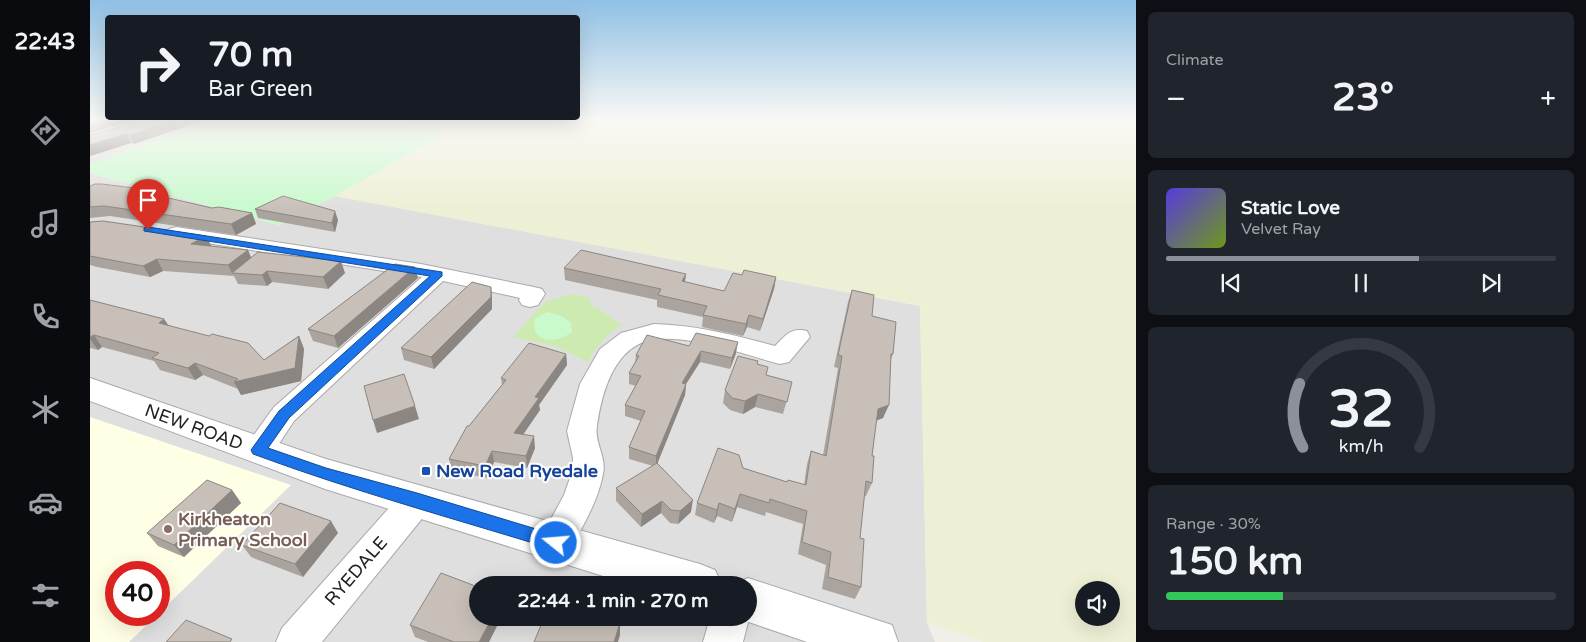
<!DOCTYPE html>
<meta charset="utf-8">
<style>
:root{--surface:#171b24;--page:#20242c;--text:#f1f3f6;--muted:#9ea1a6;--line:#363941;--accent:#8c9099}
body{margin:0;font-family:"Varela Round",sans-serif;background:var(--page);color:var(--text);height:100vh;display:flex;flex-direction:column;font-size:19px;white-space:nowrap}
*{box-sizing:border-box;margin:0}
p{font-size:16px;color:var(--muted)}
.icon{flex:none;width:28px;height:28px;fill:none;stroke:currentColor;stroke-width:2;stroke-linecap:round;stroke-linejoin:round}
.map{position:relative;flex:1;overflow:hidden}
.side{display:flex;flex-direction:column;gap:12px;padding:12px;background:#0d0f14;width:450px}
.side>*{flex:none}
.guide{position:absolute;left:15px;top:15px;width:475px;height:105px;border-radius:5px;box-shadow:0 5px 20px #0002;background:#171b24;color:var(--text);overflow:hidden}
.tools{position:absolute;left:985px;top:581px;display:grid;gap:10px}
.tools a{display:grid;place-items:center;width:45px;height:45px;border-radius:50%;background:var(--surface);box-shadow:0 5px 20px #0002;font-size:25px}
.speed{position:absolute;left:15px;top:561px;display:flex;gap:10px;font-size:25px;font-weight:700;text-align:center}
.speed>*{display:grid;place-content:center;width:65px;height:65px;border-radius:50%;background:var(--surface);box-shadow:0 5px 20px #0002;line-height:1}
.speed .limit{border:8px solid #d22;background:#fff;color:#111}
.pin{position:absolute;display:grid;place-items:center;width:42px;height:42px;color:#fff;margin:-51px -21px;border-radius:50% 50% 50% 0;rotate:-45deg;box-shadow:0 0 5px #0007}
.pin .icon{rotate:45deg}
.me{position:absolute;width:55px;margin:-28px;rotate:287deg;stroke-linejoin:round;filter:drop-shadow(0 0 4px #0008)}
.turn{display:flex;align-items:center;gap:18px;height:105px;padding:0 20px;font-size:22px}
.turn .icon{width:65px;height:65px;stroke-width:2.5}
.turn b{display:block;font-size:35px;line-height:42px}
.big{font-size:38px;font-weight:800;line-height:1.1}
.side .widget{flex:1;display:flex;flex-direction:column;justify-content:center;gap:8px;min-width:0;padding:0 18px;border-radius:8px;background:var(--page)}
.side .dial{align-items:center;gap:0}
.dial svg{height:130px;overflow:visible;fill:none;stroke:var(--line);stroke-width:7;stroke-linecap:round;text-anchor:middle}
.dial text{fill:var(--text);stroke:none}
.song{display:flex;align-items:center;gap:15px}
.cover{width:60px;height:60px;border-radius:8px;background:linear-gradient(135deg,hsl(250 70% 55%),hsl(80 70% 35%))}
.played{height:5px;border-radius:2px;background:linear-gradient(90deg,var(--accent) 65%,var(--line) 65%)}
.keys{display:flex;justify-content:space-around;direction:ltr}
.heat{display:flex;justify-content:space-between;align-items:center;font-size:28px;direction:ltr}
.charge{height:8px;border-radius:4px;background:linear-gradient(90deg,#34c759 30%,var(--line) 0)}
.trip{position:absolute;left:379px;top:576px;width:288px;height:50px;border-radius:25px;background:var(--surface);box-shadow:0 5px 20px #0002;font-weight:800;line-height:50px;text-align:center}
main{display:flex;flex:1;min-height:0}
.menu{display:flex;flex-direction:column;width:90px;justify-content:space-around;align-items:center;background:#090b0e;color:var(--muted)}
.menu .icon{width:35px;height:35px}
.menu .on{color:var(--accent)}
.menu b{font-size:22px;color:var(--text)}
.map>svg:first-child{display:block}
</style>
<main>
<nav class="menu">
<b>22:43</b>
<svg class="icon on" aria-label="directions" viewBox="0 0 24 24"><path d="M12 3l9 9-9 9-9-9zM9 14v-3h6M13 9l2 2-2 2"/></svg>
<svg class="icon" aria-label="music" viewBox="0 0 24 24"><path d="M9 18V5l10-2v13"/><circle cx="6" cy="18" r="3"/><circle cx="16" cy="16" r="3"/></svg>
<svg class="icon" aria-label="phone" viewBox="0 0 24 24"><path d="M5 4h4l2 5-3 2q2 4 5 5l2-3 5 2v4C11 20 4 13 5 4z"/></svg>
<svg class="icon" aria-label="climate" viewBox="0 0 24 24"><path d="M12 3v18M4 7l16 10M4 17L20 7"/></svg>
<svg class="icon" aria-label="car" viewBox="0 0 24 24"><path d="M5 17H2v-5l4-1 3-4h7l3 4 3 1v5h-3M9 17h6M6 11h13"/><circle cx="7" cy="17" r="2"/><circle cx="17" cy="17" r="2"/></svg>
<svg class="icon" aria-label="filters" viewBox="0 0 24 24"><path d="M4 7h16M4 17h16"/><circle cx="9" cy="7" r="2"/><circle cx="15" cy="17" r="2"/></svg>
</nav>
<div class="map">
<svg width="1046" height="642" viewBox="0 0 1046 642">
<rect width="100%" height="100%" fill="#f2efe9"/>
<path fill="#e0dfdf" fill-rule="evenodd" d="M0,120H126L0,164Z
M0,173L189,225L245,196L830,306L837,623L845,642H0ZM26,572H69V615H26ZM388,585H658V618H388Z"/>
<path fill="#ffffe5" d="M0,417L201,485L69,613V572H26V615H67L39,642H0Z"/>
<path fill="#eef0d5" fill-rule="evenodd" d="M270,120H1046V642H894L837,623L830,306L245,196L354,134ZM994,590H1021V618H994Z"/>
<path fill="#cdebb0" d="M482,294L500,298L501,306L508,308L532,325C516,335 507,345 498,362L467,347L423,337L455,302Z"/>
<path fill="#c8facc" d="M127,120H270L355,133L245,196L189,225L0,173V164Z
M457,312L472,316L481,323L482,332C467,344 439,344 445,318Z"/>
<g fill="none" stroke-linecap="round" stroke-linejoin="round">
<g stroke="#a9a9a9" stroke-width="2">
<path id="minor" d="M86,227L331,264L444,287L452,289L455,294L448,305L440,307L432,305L429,300L430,298L353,281L204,421L179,459L168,462L157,459L153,450L184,407L332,277L79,237L76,233L79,229Z
M564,324C606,325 644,335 685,346C695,336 701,327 717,331L720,337L699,362L690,364C655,355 582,327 549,344C521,358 511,397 507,426C504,443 517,457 513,474C508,502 491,529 478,554L466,559L454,554L448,543L474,495L482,472L483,458L477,431L490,384L510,349L531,333Z
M327,486L339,490L344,500L339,510L232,642H186L192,628L315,490Z
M658,615L659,618L653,642H613L620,618H658Z"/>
</g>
<g stroke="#a9a9a9" stroke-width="2">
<path id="tertiary" d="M0,378L236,459L610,564L625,570L632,585H542L235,489L0,401Z
M658,578L802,625L808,642H717L647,618H658V585H642Z"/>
</g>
<use href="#minor" fill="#fff" fill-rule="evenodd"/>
<use href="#tertiary" fill="#fff" fill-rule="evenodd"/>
</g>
<path fill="#aba49e" d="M53,120L44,144L41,143L0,156Z
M0,186L54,193L122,208L162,213L166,224L146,235L20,216L0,218Z
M165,209L248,220L245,232L168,218Z
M0,222L121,246L161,258L255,273L238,289L182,282L177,286L148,284L144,276L73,271L60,277L7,267L0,265Z
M474,268L596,274L595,282L634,291L652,275L686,277L684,289L670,331L657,327L653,336L612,327L613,317L567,307V300L475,280Z
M328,278L248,348L223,341L218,329Z
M401,287L402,299V309L344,369L314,360L311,348Z
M762,290L782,316L803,354L801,359L793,418L786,420L782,456V483L776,496L774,495L770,538L771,587L765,599L732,589L736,565L708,554L713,524L676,512L675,516L647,507L642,522L627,516L624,523L605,515L607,503L653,468L697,482L714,485L717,464L721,451L733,455L748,368L744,367L758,302Z
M0,300L74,319L78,325L174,360L209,336L214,349L211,381L151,395L148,389L113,375L105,380L70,370L64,361L12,347L8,350L0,348Z
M599,346L646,353L640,369L610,362L596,384L595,395L567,463L601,512L588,524L580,523L571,513L551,527L526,501V488L563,466L539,459V447L551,421L535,416V405L546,386L539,384V373L545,363L546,355Z
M476,354L477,365L449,405L450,410L433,434L445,448L437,468L404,462L397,478L362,471L359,459L379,426L412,385L411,378Z
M668,361L667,364L676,376L702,382L693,414L665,407L653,414L640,410L633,403L635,390Z
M142,490L151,503L94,557L68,546L57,533Z
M248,533L213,577L161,557L152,545Z
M411,618L399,642H338L325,637L320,625Z"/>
<path fill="#8b8681" d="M10,120H44L0,133V123Z
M85,120H114L44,144L40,135Z
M36,134L41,143L0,156V145Z
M245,211L248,220L245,232L242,223Z
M162,213L166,224L146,235L141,224Z
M116,236L122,247L101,244Z
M158,250L163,262L142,273L144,277L138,265Z
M67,259L73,271L60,277L53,266Z
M251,261L255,273L238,289L233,277Z
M325,267L328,278L248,348L244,336Z
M177,271L182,282L177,286L172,275Z
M596,274L594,286L592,281Z
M686,277L684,289L670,331L673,319Z
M401,287L402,299V309L344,369L341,357Z
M659,315L657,327L653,336L656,324Z
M74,319L82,331L69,323Z
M4,335L12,347L8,350L0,339V337Z
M209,336L214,349L211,381L151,395L144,382Z
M648,342L646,353L640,369L642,358Z
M611,351L610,362L596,384L595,395L566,467V456L592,383Z
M476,354L477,365L449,405L450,410L426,445L424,433L445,397Z
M105,363L113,375L105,380L98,368Z
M668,394L665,407L653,414L655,401Z
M799,405L793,418L783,422L788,409Z
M325,406L329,419L287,433L283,420Z
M444,436L445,448L437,468L436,456Z
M402,451L404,462L397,478L395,466Z
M142,490L151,503L94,557L84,545Z
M650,494L647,507L642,522L645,509Z
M603,500L601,512L588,524L590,511Z
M572,501L571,513L551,527L552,514Z
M629,503L627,516L624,523L627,510Z
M241,521L248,533L213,577L205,564Z
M402,618H411L399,642H389Z
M530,623V635L528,642H524Z"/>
<path fill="#c7bfb8" stroke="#8b8681" d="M0,120H10L0,123Z
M53,120H85L40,135L36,134L0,145V135Z
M5,184H12L52,189L48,191L122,208L129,207L162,213L141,224L14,206L0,207V186Z
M193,196L245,211L242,223L165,209Z
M13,221L116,236L101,244L158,250L138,265L67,259L53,266L0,256V222Z
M491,250L596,274L592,281L634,291L643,273L652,275L654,270L686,277L673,319L659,315L656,324L613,315L617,306L568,295L571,289L474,268Z
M168,252L251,261L233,277L177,271L172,275L142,273Z
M305,264L325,267L244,336L218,329Z
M382,282L401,287V297L341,357L311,348Z
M762,290L784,295L782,316L806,322L803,354H801L799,405L788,409L782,456H784L782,483L776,481L770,538L774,539L771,587L738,577L741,552L712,542L717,511L680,499L679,503L650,494L645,509L629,503L627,510L607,503L628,448L649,455L653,468L697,482L698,480L716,485L721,451L736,456L752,356L748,355Z
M0,300L74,319L69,323L119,336L122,334L158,343L174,360L209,336L205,368L144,382L148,379L105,363L98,368L62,358L69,353L4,335L0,337Z
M606,333L648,342L642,358L611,351L592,383L596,384L566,456L539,447L555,411L535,405L551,376L539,373L549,356L546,355L557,335L599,346Z
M439,343L476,354L445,397L449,398L424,433L444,436L436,456L402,451L395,466L359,459L377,426H379L416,380L411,378Z
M648,356L668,361L667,364L678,367L676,375L702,382L697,402L668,394L655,401L642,398L635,390Z
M314,374L325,406L283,420L274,386Z
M567,463L603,500L590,511L581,510L572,501L552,514L526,488Z
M117,480L142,490L84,545L57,533Z
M190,503L241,521L205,564L152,545Z
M351,573L388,587V618H402L389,642H364L320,625Z
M454,618H515L530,623L524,642H444Z
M96,620L142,639L140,642H76Z"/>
<linearGradient id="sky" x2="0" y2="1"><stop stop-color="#8fc0e4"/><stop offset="0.57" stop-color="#f9f8f5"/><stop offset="1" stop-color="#f9f8f5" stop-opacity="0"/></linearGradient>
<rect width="1046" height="210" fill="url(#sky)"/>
<path fill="#1a73e8" stroke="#114b97" d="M58,227L352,272V276L199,418L178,448L236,468L327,493L466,535L472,537L475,543L472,548L466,550C365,519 263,491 163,454L161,450L189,411L340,276L54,231V228Z"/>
<rect fill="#1a4fb4" stroke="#fff" stroke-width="2" x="331" y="466" width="10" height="10" rx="2.5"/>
<circle fill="#8d6e63" stroke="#fff" stroke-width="2" cx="78" cy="529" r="5"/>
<g text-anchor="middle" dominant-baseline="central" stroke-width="4" stroke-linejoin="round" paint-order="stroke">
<g font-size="18" fill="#222" stroke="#fff">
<text transform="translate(104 427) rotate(20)">NEW ROAD</text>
<text transform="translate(266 571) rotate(-49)">RYEDALE</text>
</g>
<g font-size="18" font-weight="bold" fill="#164399" stroke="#fff" text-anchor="start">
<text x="346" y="471">New Road Ryedale</text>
</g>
<g font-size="18" font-weight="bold" fill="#785e54" stroke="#fff" text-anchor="start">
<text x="88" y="519">Kirkheaton<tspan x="88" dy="21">Primary School</tspan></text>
</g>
</g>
</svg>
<div class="tools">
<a><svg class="icon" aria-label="sound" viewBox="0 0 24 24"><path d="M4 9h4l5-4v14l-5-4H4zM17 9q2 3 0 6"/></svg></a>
</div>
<div class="speed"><div class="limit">40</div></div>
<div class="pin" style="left:58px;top:230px;background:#d93025"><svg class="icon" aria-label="arrive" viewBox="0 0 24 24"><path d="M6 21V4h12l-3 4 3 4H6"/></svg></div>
<svg class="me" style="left:466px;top:543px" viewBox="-20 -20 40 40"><circle r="17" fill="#1a73e8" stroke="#fff" stroke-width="3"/><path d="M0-11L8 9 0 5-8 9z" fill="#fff"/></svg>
<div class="trip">22:44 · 1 min · 270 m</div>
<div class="guide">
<div class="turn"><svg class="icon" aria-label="right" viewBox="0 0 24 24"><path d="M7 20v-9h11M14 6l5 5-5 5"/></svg><div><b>70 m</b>Bar Green</div></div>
</div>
</div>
<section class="side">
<div class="widget"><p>Climate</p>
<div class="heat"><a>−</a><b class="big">23°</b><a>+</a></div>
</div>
<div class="widget">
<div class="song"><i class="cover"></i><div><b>Static Love</b><p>Velvet Ray</p></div></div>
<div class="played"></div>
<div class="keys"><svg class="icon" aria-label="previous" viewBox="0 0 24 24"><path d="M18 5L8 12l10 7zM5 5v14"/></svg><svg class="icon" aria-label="pause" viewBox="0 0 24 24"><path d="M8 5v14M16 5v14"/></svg><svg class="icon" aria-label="next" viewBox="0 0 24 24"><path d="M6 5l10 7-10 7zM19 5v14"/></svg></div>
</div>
<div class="widget dial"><svg viewBox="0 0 100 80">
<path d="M14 69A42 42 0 1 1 86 69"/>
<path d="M14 69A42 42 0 0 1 12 30" stroke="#8c9099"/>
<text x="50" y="56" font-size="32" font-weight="700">32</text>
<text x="50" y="72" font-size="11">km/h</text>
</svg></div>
<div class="widget"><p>Range · 30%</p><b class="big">150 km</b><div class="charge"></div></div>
</section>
</main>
